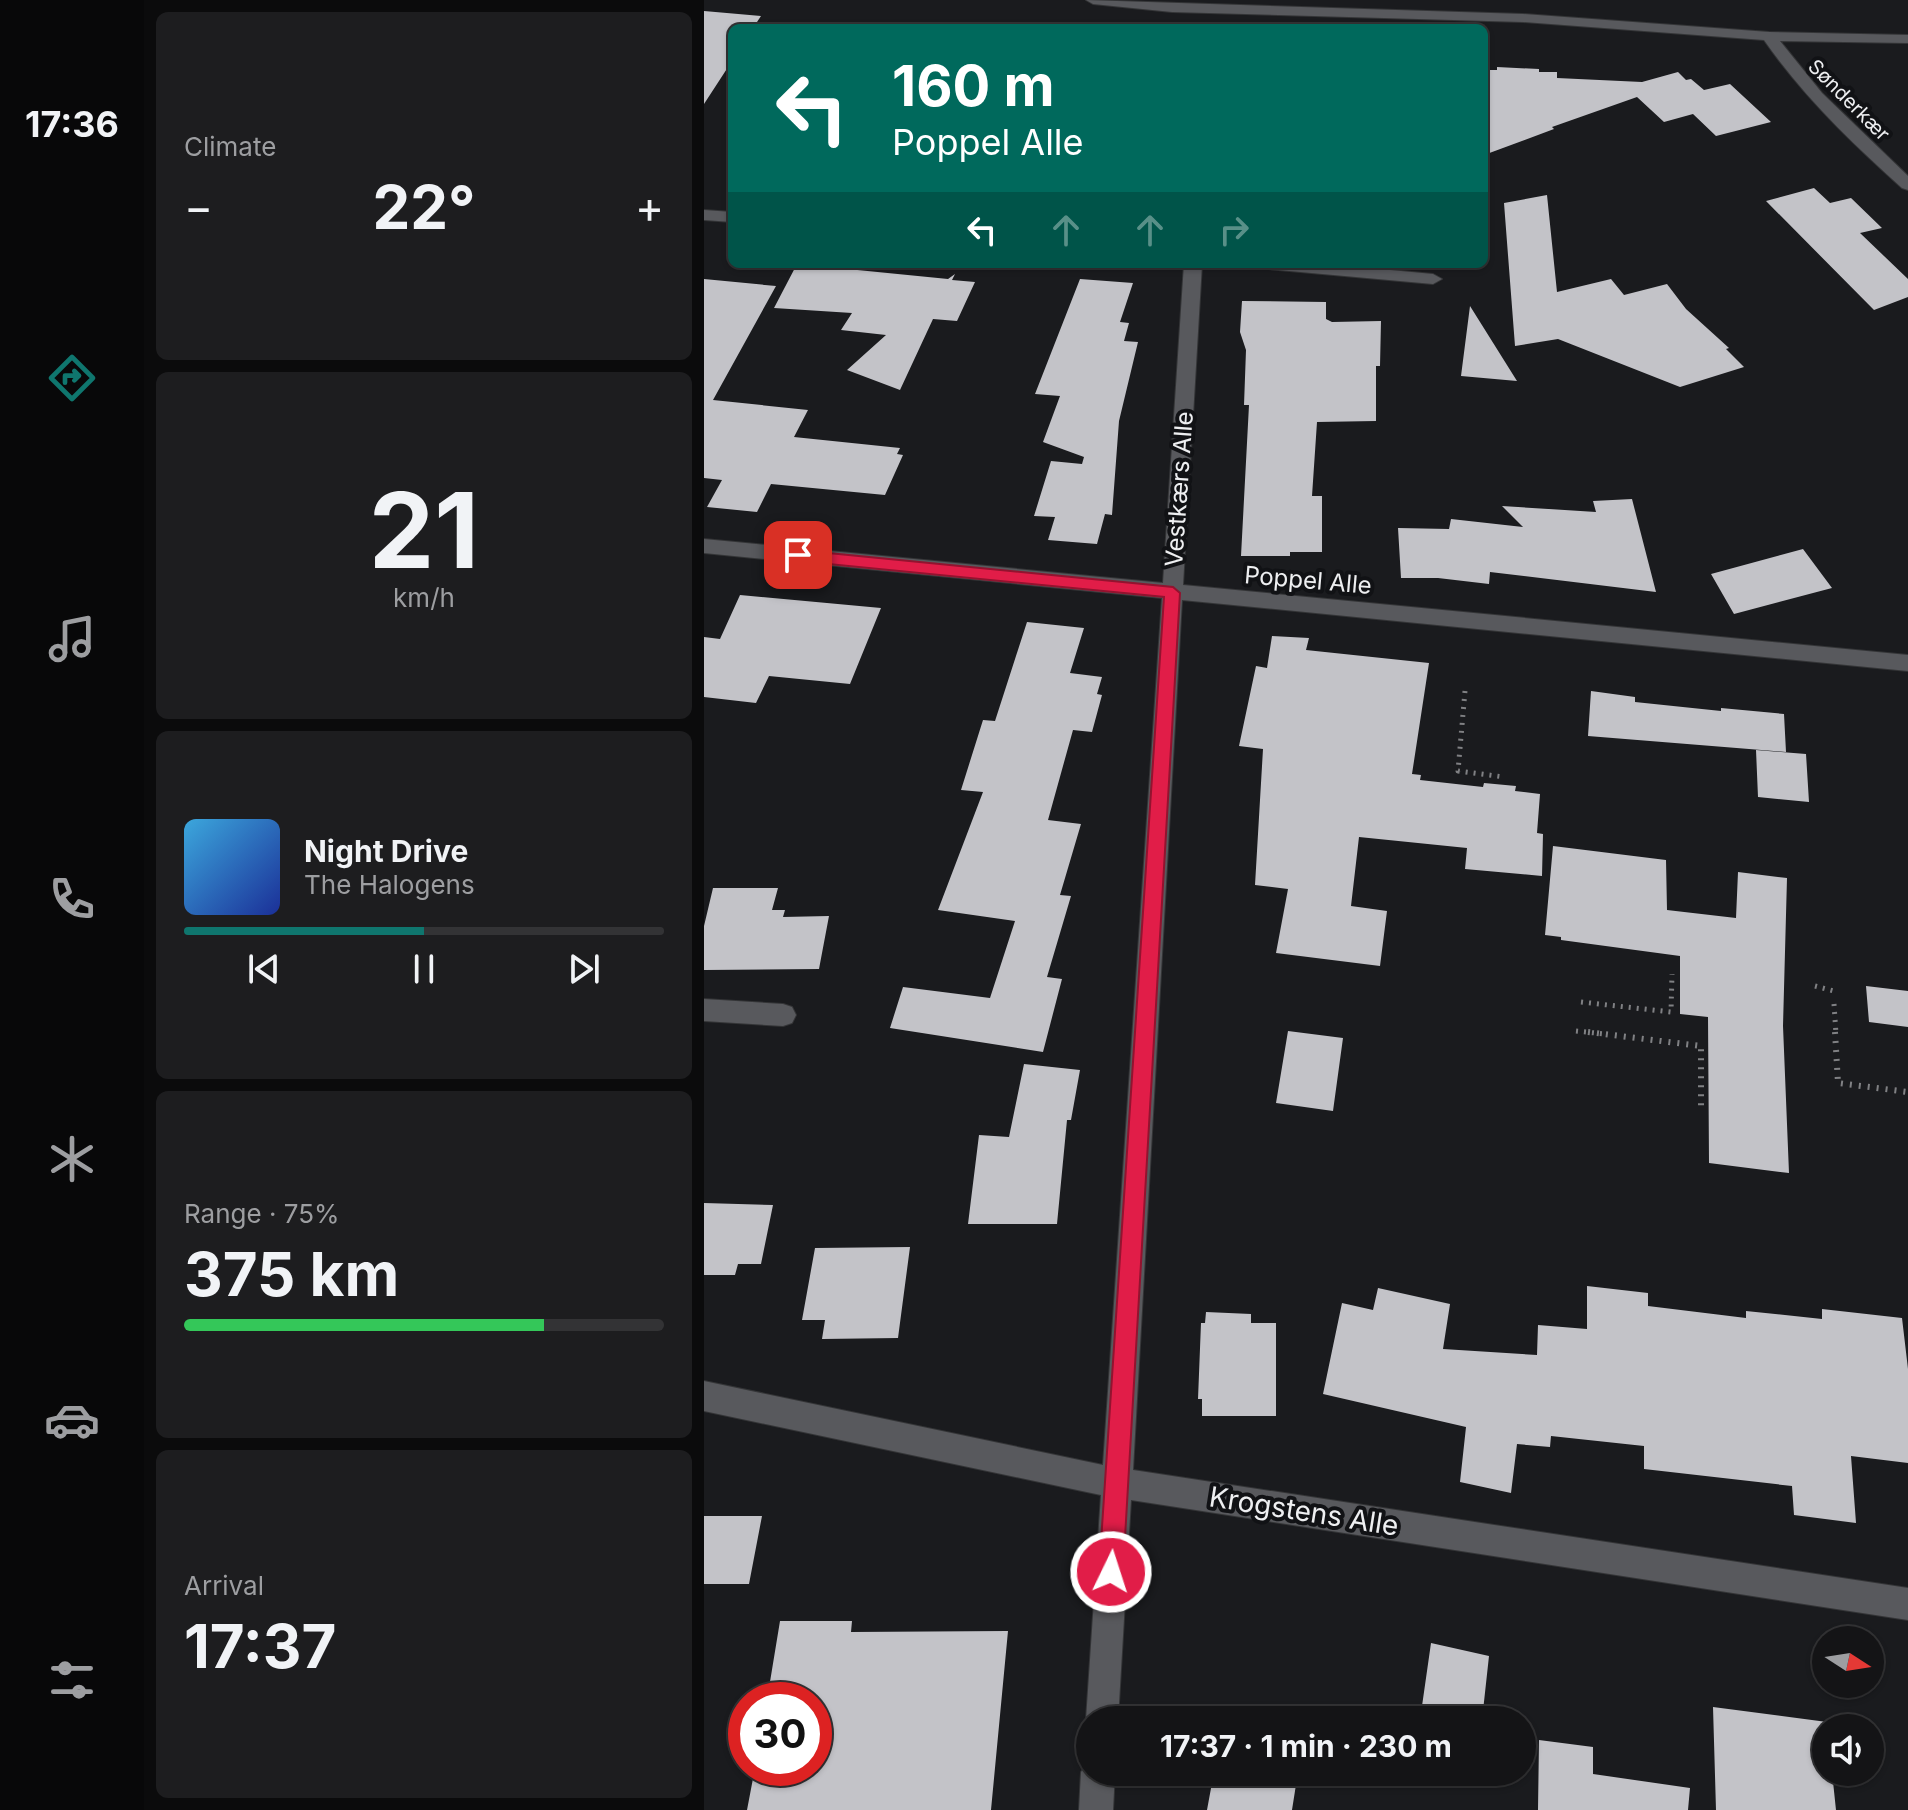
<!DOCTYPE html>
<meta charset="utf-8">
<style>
:root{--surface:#141416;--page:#1d1d1f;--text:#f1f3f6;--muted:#9d9ea1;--line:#333335;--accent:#0f766e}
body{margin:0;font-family:Inter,sans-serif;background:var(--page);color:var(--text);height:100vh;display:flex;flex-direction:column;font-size:30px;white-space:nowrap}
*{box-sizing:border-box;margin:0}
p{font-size:26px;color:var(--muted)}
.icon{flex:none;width:44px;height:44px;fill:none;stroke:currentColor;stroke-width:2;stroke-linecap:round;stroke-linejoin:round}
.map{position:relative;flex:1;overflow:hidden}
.side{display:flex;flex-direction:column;gap:12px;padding:12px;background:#0b0b0c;width:560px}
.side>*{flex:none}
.top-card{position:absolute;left:24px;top:24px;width:760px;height:244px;border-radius:12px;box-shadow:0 2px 6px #0004,0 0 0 2px var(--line);background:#00695c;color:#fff;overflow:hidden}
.needle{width:52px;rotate:102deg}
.fabs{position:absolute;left:1108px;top:1626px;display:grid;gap:16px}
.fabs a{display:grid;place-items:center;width:72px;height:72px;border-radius:50%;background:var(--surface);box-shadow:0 2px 6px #0004,0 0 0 2px var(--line);font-size:40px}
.speed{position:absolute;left:24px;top:1682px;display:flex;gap:16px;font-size:40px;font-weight:700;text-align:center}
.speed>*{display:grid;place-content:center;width:104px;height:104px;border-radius:50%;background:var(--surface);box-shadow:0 2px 6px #0004,0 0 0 2px var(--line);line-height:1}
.speed .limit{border:12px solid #d22;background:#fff;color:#111}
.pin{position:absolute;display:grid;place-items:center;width:68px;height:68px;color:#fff;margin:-34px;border-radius:16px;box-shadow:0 4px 12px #0006}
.me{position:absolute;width:88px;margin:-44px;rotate:4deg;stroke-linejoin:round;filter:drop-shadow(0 0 6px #0008)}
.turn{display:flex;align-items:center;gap:28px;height:168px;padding:0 32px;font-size:36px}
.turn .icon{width:104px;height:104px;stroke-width:2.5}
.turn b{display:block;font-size:56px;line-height:68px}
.lanes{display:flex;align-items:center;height:76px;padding:0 32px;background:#0003;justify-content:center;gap:40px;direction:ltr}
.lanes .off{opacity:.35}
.big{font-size:60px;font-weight:700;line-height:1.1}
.side .widget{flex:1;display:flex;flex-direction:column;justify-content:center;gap:12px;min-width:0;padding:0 28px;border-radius:12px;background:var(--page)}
.side .dial{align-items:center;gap:0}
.dial b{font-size:104px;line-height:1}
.song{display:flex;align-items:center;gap:24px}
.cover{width:96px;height:96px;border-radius:12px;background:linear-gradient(135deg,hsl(200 70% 55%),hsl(230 70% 35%))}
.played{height:8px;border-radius:4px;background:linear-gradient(90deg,var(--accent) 50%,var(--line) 50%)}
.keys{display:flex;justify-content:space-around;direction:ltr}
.heat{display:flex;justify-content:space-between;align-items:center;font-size:44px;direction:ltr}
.charge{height:12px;border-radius:6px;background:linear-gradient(90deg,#34c759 75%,var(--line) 0)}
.trip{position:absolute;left:372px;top:1706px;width:460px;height:80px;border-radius:40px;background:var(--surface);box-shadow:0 2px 6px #0004,0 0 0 2px var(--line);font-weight:700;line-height:80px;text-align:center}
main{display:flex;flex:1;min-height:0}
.menu{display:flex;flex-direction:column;width:144px;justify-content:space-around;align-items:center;background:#080809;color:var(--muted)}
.menu .icon{width:56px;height:56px}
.menu .selected{color:var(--accent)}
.menu b{font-size:36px;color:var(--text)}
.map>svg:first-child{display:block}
</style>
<main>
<nav class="menu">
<b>17:36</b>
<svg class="icon selected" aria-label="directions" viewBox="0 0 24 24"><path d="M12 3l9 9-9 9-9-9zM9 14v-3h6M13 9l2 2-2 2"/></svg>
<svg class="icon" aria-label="music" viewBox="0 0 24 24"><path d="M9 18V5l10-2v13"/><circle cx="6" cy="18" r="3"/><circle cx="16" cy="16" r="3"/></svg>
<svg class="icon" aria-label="phone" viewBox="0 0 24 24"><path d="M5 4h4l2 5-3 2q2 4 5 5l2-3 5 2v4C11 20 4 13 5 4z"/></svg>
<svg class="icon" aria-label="climate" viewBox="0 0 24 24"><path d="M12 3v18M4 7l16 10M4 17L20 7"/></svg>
<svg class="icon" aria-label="car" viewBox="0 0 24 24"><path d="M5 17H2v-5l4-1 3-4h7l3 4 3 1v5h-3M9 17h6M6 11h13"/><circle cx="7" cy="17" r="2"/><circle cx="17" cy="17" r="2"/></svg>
<svg class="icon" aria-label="filters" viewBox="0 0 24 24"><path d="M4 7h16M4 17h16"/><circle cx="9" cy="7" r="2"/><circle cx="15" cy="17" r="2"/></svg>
</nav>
<section class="side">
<div class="widget"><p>Climate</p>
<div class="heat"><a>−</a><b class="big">22°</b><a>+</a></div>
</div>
<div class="widget dial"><b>21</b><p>km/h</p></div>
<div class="widget">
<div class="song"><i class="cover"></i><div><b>Night Drive</b><p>The Halogens</p></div></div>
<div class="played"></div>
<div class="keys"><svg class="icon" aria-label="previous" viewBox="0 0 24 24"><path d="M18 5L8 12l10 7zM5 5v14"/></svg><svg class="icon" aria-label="pause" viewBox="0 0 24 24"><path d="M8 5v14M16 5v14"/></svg><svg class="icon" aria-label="next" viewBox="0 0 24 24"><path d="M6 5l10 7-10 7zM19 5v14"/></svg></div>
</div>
<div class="widget"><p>Range · 75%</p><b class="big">375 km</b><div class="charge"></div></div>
<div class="widget"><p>Arrival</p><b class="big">17:37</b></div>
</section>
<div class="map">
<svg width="1204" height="1810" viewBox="0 0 1204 1810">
<rect width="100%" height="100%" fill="#1a1b1e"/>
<path fill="#c3c3c8" d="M0,11L57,16L49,28H28V61L0,104Z
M793,67L835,69V72H853V78L938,82L974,72L982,80L987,79L1000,90L1026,84L1067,122L1012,136L989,114L960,122L933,97L848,127L850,129L780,155V70H793Z
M1110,188L1126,203L1147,198L1178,228L1156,233L1204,279V297L1170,310L1062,201Z
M843,195L853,292L907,279L920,295L963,284L982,309L1025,348L1022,349L1040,367L976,387L854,339L811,346L800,203Z
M93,264L244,279L251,274L248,280L271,282L253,321L229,319L196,390L143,370L182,335L137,330L148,313L70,308Z
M0,279L72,286L9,400L104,410L90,437L196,448L193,454L199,455L181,495L67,484L53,512L3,507L18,480L0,478Z
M376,279L429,283L416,322L425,323L420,341L434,342L415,421L408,515L401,514L393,544L344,540L351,517L330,516L347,461L378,464L380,457L339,442L356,396L331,394Z
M538,301L622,302V319L628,322L677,321L676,366H672V421L613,422L608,496H618V552H586V556H537L545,405H540L542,350L536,332Z
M766,306L813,381L757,376Z
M928,499L952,592L786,572L785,584L734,578H697L694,528L745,529L747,519L819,527L798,506L892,512L889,501Z
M1099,549L1128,588L1030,614L1007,574Z
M36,595L177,608L146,684L65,676L52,703L0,697V637L16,639Z
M323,622L380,628L366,673L398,677L393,694L398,695L388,732L369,730L344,820L377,824L356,895L367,896L343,977L358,979L339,1052L186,1028L199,987L286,998L311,921L234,910L279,792L257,790L279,720L291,721Z
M568,636L605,638L602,650L725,663L708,774L717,775L716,780L779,787L780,783L812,786L811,791L836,794L833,833L839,834L838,876L761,869L763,848L655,837L647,906L683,911L676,966L572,953L584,889L551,885L559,749L535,746L552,666L563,668Z
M887,691L931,697V702L1017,711V708L1080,714L1082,752L884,736Z
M1052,750L1102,754L1105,802L1054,797Z
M849,846L962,860L963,910L1032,918L1034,872L1083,878L1079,1026L1085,1173L1005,1163L1004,1017L976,1014V956L857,940V937L841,935Z
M9,888H74L68,910H81L79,917L125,916L115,969L0,970V926Z
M1162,986L1204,991V1027L1165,1022Z
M584,1031L639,1038L629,1111L572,1103Z
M320,1064L376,1070L367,1120H363L353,1224H264L275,1135L305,1137Z
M0,1203L69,1205L57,1264H34L31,1275H0Z
M206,1247L194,1338L118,1339L121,1320H98L111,1248Z
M883,1286L944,1293V1306L1042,1318V1311L1118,1319V1309L1198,1318L1204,1369V1463L1147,1456L1152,1523L1090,1515L1088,1486L940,1469V1446L847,1436L846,1447L813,1444L807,1493L756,1482L762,1427L619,1394L638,1303L669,1310L674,1288L746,1304L739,1349L833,1355L834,1325L883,1329Z
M502,1312L547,1314V1323H572V1416H498V1399H494L497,1323H501Z
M0,1516H58L45,1584H0Z
M76,1621H148L147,1632L304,1631L287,1810H43L51,1768H110V1700H63Z
M727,1643L785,1656L778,1720H716Z
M1009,1707L1123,1722L1122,1772H1128L1132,1810H1012Z
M835,1740L889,1747V1774L986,1788L984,1810H834Z
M510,1772H594L588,1810H503Z"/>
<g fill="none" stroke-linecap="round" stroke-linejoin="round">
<g stroke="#343537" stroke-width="2">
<path id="minor" d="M382,0L819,14L1065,32L1204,35V43L1076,41L1118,93L1204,176V190L1198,188C1148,143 1099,96 1060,40L819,22L468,12L389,4Z
M0,210L28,212V222L0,220Z
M480,264H498L479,585L1204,655V671L478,600L429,1470L1204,1588V1620L427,1500L414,1720H386V1730L382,1720L397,1495L0,1411V1381L399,1465L458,598L0,553V539L459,583Z
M555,264H622L729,274L738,279L729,284L564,269Z
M0,999L79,1004L88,1007L92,1015L88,1023L79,1026L0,1021Z
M386,1759V1772H411L409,1810H375L377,1772Z"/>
</g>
<path stroke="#808184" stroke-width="5" stroke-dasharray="2 6" stroke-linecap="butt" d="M761,691L754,771L800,777
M1111,986L1130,991
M877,1002L967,1012L968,974
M1130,1004L1132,1034
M872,1031L901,1034"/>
<path stroke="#808184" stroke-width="6" stroke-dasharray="2 7" stroke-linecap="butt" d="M884,1032L997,1046V1107
M1131,1032L1134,1083L1204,1092"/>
<use href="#minor" fill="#58595d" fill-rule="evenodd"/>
</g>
<path fill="#e11d48" stroke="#92132f" stroke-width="2" d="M94,550L469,587L476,593L419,1572L415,1580L407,1583L398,1580L395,1572L460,597L94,561L86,555Z"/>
<g text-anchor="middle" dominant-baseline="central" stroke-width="8" stroke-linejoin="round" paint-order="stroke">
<g font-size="20" fill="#eeeff1" stroke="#111215">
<text transform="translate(1145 100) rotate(45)">Sønderkær</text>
</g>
<g font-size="24" fill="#eeeff1" stroke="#111215">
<text transform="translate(475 489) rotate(-86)">Vestkærs Alle</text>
<text transform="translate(604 580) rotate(5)">Poppel Alle</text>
</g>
<g font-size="28" fill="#eeeff1" stroke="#111215">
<text transform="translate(600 1511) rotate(9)">Krogstens Alle</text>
</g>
</g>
</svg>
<div class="fabs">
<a><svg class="needle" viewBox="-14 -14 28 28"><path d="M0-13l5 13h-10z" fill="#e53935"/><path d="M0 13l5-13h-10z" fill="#9d9ea1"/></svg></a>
<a><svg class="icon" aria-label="sound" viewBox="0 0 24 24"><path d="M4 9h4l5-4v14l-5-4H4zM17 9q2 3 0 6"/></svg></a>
</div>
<div class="speed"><div class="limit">30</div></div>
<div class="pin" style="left:94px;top:555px;background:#d93025"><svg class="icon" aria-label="arrive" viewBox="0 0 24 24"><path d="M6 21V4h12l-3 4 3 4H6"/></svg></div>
<svg class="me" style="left:407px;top:1572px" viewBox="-20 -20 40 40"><circle r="17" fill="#e11d48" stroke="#fff" stroke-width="3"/><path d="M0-11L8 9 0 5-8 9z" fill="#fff"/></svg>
<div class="trip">17:37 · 1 min · 230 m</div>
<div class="top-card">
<div class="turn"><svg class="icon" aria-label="left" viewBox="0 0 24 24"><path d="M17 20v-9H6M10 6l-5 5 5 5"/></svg><div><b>160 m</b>Poppel Alle</div></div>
<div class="lanes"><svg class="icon" aria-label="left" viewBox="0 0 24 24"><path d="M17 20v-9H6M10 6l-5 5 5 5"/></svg><svg class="icon off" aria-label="ahead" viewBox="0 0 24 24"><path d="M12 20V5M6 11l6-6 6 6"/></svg><svg class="icon off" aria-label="ahead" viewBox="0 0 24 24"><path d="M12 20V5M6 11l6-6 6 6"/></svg><svg class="icon off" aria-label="right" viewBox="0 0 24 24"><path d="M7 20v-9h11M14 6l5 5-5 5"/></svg></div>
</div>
</div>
</main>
